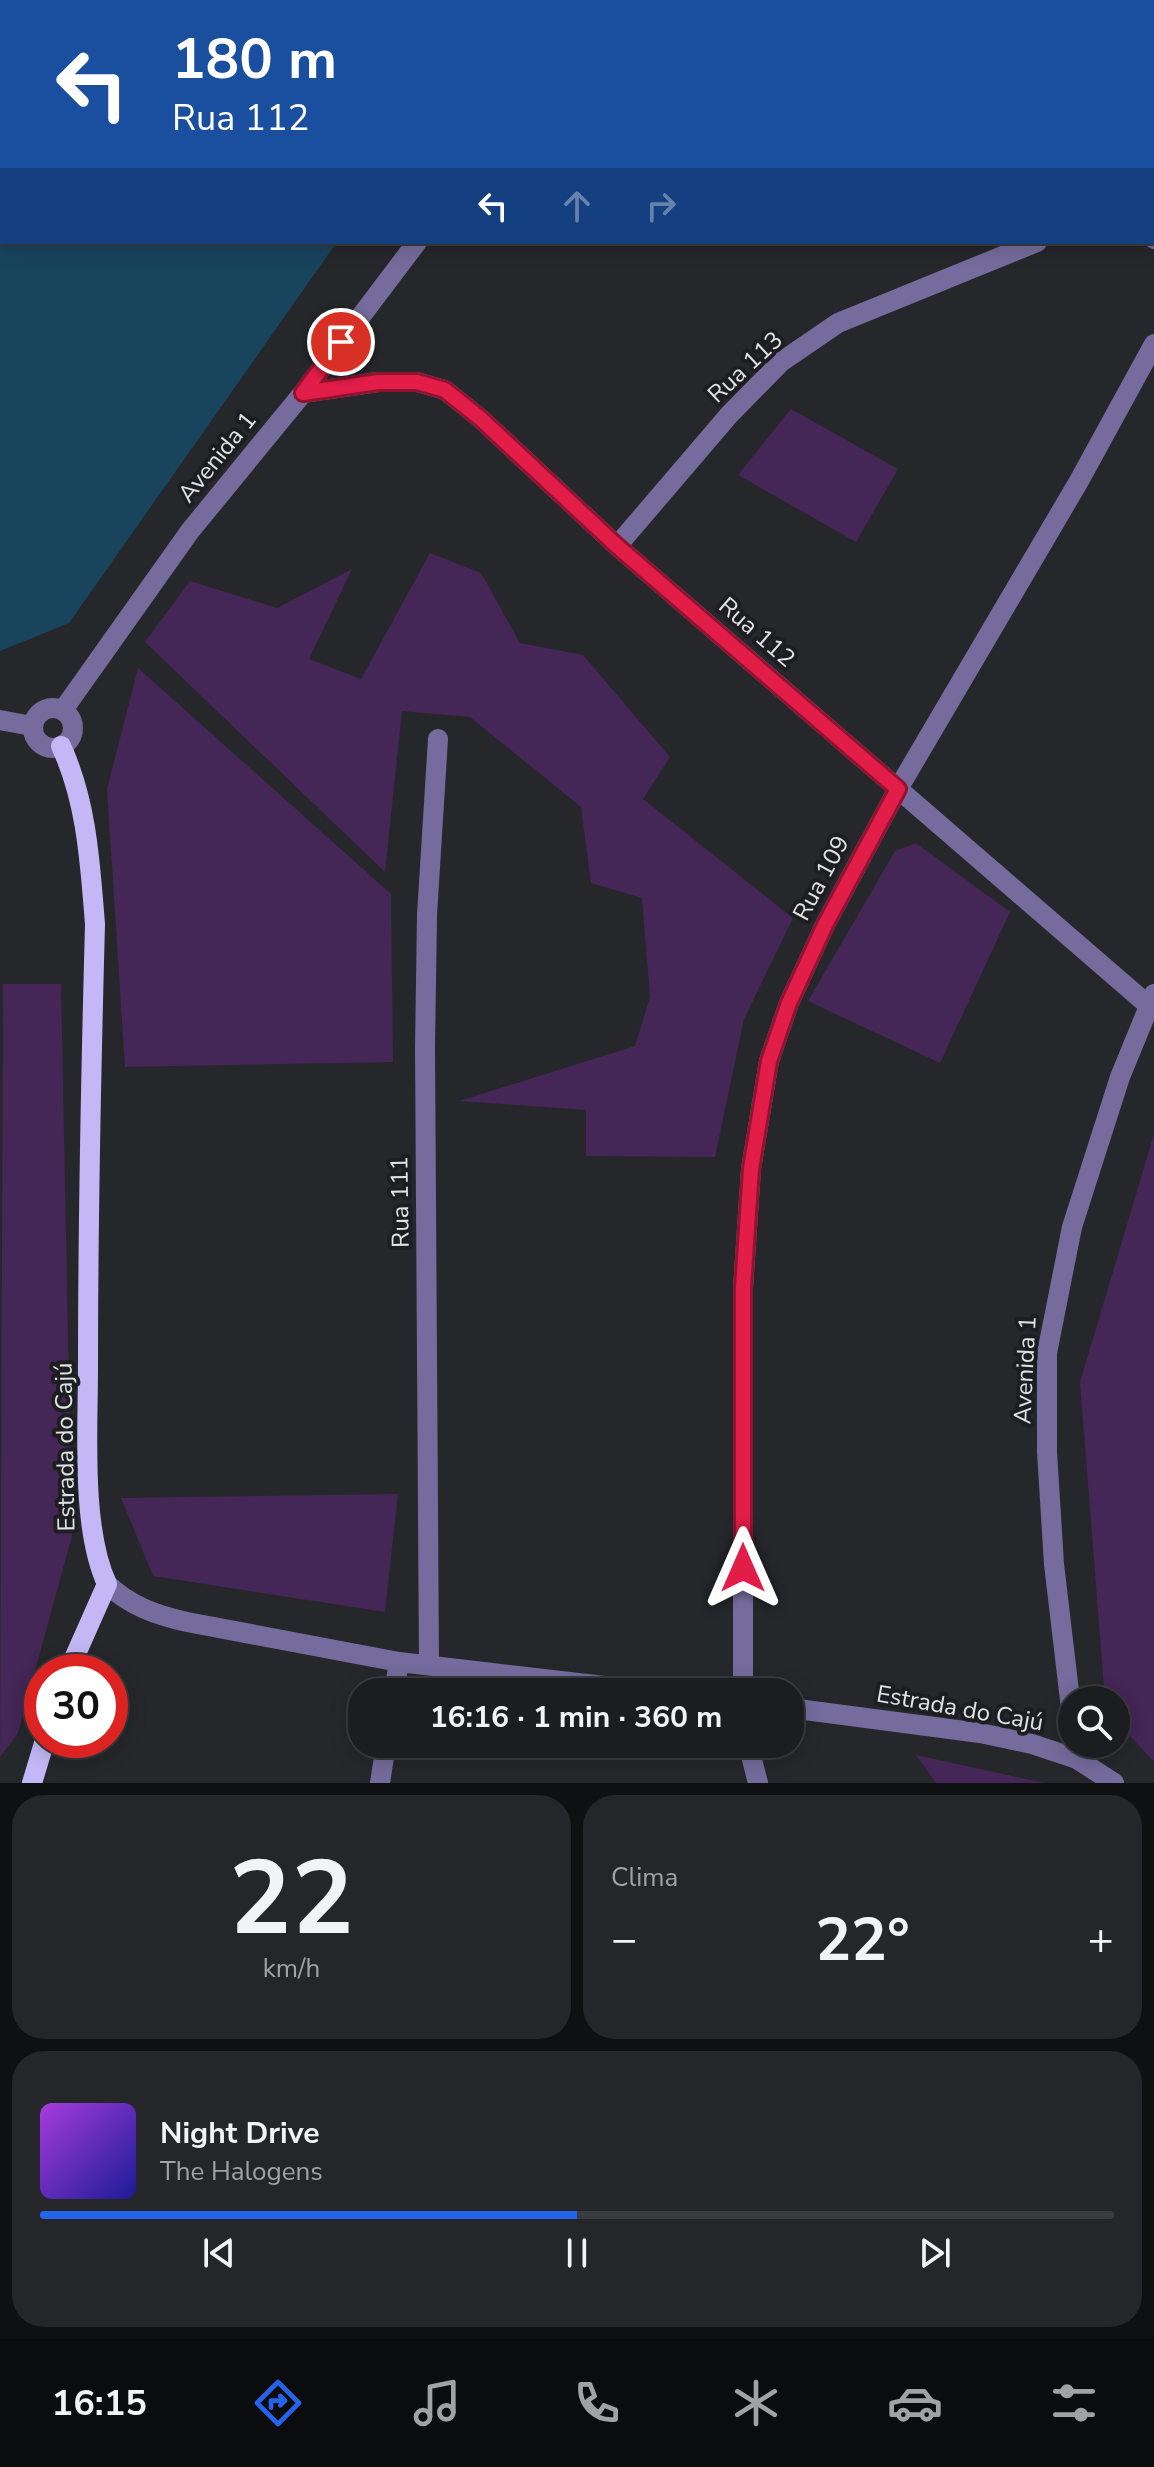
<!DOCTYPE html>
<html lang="pt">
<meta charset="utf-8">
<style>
:root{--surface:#1c1d20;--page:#252629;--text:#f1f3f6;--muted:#a0a2a5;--line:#3a3b3e;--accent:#2563eb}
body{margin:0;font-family:"Nunito Sans",sans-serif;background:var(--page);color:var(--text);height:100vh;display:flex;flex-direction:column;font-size:30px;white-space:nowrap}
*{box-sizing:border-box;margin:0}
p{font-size:26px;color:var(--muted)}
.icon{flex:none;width:44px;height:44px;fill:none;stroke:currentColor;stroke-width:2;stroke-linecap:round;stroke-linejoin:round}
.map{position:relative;height:1783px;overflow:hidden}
.sheet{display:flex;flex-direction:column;gap:12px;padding:12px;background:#0f1012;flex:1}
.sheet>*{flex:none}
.guide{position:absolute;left:0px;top:0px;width:1154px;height:244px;box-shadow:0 4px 20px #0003,0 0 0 2px var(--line);background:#1a4fa0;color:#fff;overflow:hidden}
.fabs{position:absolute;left:1058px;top:1686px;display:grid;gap:16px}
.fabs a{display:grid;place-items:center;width:72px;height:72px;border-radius:50%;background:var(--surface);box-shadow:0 4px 20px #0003,0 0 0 2px var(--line);font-size:40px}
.speed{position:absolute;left:24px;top:1654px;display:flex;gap:16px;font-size:40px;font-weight:700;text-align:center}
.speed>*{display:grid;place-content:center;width:104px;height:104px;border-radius:50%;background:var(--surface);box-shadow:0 4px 20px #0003,0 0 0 2px var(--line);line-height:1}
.speed .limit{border:12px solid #d22;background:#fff;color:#111}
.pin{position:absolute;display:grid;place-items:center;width:68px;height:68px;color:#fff;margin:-34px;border:4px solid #fff;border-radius:50%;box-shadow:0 2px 8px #0007}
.me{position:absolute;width:88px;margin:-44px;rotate:0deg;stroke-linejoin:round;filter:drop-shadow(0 0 6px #0008)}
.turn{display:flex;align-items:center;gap:28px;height:168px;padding:0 40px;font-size:36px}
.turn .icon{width:104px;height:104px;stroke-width:2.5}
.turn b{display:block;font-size:56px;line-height:68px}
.lanes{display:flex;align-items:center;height:76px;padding:0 40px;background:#0003;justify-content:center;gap:40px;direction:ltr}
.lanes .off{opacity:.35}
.big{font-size:60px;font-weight:700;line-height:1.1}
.sheet .tile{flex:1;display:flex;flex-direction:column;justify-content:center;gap:12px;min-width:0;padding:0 28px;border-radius:32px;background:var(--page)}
.sheet .dial{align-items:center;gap:0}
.dial b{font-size:104px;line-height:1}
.song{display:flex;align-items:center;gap:24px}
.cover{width:96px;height:96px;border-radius:12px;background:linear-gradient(135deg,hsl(280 70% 55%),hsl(240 70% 35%))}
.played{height:8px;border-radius:4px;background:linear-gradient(90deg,var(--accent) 50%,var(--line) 50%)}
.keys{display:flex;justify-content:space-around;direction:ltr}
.heat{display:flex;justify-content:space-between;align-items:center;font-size:44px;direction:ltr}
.sheet .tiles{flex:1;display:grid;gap:12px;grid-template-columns:1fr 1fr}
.tile:last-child{grid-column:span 2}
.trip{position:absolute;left:348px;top:1678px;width:456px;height:80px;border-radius:32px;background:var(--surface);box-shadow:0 4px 20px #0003,0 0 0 2px var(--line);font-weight:700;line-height:80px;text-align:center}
.tabs{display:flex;height:128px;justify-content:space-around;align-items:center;background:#0b0c0d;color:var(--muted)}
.tabs .icon{width:56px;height:56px}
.tabs .on{color:var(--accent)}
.tabs b{font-size:36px;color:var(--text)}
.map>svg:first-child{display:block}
</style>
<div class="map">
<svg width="1154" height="1783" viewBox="0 0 1154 1783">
<rect width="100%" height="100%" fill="#26272b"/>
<path fill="#442657" d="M791,409L898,469L856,542L738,475Z
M430,553L481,573L520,643L583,655L670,757L643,799L793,918L744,1019L715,1157L586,1156V1110L459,1101L635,1046L650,997L642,898L591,883L581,807L470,717L402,711L385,872L145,642L190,581L277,608L352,569L309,659L361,679Z
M138,668L391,894L393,1062L125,1067L107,789Z
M916,843L1010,912L940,1063L808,1001L895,851Z
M3,984H61L72,1536L18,1733L0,1757Z
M1154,1134V1762L1116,1721V1700H1105L1080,1382Z
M398,1494L385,1612L153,1576L121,1498Z
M916,1755L1045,1783H936Z"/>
<path fill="#18445d" d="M0,0H600L598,2H2V242H337L69,623L0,651Z"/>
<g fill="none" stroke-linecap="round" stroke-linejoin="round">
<path stroke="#756c9d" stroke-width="20" d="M783,2L788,0
M1152,201L1154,200
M1152,236L1154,239
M303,393L378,382H417L445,390L481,419L617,546L1148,1005
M617,546L729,415L781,362L838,323L1037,242
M33 728a20 20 0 1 1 40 0a20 20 0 1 1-40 0Z
M63,710L190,531L303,393L417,242
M0,720L32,726
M107,1584C130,1606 156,1615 187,1622L399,1662L656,1692
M429,1665L425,1048L427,915L438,739
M394,1692L399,1662
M743,1692V1288L751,1169L769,1061L789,1003L825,925L898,789L1079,481L1154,344
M790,1708L980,1733L1032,1744L1077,1759L1114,1783
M1072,1717L1054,1564L1047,1452V1353L1072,1227L1120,1077L1154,994
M748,1744L758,1783
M380,1783L386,1744"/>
<path stroke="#c3b8f5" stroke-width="20" d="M61,746C87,802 90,863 95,924C91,1072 88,1220 88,1368C88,1430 81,1528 107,1584L68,1672
M32,1783L45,1740"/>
</g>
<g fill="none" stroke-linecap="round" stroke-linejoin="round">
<g stroke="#92132f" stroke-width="20">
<path id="route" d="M341,342L303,393L378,382H417L445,390L481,419L617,546L898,789L825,925L789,1003L769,1061L751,1169L743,1288V1568"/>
</g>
<use href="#route" stroke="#e11d48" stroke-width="14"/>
</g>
<g text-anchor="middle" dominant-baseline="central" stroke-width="8" stroke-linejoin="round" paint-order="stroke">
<g font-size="24" fill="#e2e2e5" stroke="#1d1e21">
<text transform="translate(745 367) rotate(-43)">Rua 113</text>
<text transform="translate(217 457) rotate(-51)">Avenida 1</text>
<text transform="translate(757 632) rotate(41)">Rua 112</text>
<text transform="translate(821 878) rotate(-62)">Rua 109</text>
<text transform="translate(400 1202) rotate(-91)">Rua 111</text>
<text transform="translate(1025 1370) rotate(-87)">Avenida 1</text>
<text transform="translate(65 1447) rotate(-91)">Estrada do Cajú</text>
<text transform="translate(960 1708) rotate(10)">Estrada do Cajú</text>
</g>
</g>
</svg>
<div class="fabs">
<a><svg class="icon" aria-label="search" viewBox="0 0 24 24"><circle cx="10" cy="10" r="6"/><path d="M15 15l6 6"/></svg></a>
</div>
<div class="speed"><div class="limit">30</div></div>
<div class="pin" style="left:341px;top:342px;background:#d93025"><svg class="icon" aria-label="arrive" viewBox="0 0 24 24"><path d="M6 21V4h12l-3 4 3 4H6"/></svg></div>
<svg class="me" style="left:743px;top:1568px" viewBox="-20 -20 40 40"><path d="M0-17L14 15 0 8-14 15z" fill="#e11d48" stroke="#fff" stroke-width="4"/></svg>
<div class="trip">16:16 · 1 min · 360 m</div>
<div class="guide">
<div class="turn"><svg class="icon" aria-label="left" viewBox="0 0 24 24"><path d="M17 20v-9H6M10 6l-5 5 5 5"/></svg><div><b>180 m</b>Rua 112</div></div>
<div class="lanes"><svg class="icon" aria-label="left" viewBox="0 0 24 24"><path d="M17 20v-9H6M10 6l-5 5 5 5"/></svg><svg class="icon off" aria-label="ahead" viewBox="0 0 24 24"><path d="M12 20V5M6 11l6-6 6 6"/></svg><svg class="icon off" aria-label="right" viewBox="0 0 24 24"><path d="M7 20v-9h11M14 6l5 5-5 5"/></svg></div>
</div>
</div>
<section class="sheet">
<div class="tiles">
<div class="tile dial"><b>22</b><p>km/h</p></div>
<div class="tile"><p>Clima</p>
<div class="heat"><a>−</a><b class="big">22°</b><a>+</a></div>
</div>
<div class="tile">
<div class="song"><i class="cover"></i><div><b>Night Drive</b><p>The Halogens</p></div></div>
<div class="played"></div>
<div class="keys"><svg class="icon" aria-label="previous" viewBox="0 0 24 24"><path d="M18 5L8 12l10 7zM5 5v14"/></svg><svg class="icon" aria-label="pause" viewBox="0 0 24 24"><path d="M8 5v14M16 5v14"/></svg><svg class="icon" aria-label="next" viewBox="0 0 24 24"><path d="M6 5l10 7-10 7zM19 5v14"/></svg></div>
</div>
</div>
</section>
<nav class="tabs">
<b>16:15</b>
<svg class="icon on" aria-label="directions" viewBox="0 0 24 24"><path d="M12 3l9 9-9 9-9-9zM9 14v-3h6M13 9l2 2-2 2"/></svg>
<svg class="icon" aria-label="music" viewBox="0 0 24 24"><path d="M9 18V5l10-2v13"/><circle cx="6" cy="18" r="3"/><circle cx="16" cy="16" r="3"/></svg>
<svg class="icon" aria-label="phone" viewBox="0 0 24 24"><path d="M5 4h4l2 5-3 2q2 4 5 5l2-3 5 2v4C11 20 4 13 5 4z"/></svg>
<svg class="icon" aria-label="climate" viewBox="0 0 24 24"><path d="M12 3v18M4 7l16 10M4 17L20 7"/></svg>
<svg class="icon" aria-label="car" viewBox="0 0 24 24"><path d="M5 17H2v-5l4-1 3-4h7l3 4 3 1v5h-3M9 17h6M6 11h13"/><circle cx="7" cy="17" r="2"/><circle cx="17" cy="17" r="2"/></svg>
<svg class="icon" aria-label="filters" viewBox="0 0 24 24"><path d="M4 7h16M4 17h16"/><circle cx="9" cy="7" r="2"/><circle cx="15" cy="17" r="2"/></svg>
</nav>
